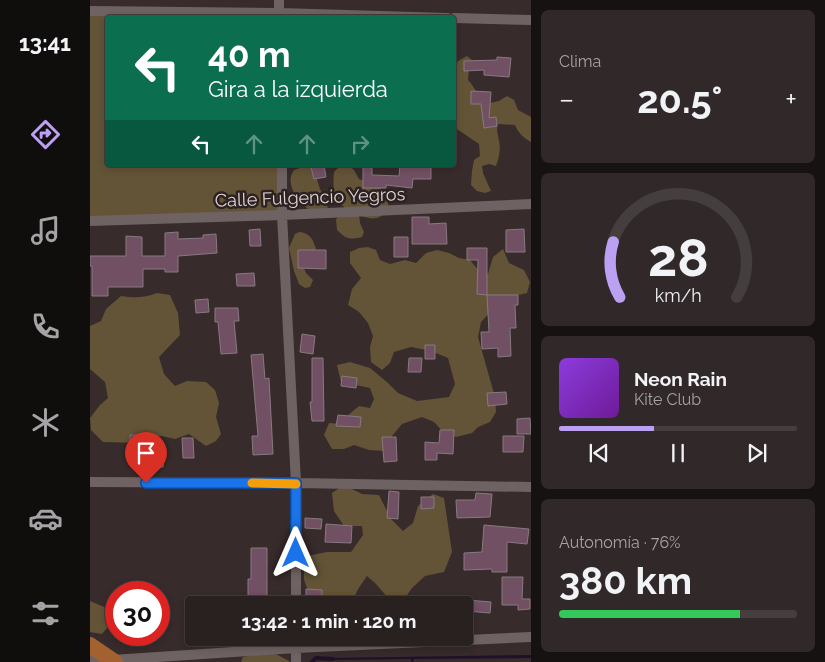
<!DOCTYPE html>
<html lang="es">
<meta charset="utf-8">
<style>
:root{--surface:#292020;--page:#312829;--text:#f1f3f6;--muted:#a5a3a5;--line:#453e3e;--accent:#bca0f2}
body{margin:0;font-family:Raleway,sans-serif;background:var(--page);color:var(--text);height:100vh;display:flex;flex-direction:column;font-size:19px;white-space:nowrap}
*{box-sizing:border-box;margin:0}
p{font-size:16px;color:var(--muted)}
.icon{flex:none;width:28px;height:28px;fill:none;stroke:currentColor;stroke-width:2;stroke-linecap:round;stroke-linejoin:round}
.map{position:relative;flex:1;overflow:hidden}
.side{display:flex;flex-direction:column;gap:10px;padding:10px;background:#171212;width:294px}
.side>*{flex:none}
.hud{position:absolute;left:15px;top:15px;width:351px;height:152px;border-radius:5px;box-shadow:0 2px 8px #0003,0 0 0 1px var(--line);background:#0b6e4f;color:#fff;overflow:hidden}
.speed{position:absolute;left:15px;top:581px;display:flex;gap:10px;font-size:25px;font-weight:700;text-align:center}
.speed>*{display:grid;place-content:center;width:65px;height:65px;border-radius:50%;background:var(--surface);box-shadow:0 2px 8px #0003,0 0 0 1px var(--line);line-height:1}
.speed .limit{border:8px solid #d22;background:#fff;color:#111}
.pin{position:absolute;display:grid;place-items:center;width:42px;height:42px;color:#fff;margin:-51px -21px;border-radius:50% 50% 50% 0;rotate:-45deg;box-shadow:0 0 5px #0007}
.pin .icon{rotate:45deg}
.me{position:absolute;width:55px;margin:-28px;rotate:0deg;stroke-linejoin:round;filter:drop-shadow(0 0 4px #0008)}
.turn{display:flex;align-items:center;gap:18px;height:105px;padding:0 20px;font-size:22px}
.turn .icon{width:65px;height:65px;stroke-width:2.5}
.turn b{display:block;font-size:35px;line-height:42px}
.lanes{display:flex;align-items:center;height:48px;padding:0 20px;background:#0003;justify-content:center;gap:25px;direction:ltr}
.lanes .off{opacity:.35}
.big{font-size:38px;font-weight:700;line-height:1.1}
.side .tile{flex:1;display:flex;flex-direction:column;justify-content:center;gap:8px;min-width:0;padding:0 18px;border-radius:8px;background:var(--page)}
.side .dial{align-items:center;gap:0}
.dial svg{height:130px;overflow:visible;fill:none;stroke:var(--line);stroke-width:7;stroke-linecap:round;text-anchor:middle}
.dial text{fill:var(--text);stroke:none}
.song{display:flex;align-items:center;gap:15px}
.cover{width:60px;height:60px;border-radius:8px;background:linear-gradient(135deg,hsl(270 70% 55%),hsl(280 70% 35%))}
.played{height:5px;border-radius:2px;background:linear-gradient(90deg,var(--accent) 40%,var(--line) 40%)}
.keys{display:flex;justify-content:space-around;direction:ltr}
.heat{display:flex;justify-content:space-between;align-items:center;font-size:28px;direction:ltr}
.charge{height:8px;border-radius:4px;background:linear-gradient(90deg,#34c759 76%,var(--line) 0)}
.trip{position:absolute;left:95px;top:596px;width:288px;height:50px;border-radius:5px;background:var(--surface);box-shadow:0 2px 8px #0003,0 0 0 1px var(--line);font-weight:700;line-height:50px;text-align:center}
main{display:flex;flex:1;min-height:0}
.menu{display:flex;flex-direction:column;width:90px;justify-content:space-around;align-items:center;background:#100d0d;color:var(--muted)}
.menu .icon{width:35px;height:35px}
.menu .active{color:var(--accent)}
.menu b{font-size:22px;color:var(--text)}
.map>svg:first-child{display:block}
</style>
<main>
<nav class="menu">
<b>13:41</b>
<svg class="icon active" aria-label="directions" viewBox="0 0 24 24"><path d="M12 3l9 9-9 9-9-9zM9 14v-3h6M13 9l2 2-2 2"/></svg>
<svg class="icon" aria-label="music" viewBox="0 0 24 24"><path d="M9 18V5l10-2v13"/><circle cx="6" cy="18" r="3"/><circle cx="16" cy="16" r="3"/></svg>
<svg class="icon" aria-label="phone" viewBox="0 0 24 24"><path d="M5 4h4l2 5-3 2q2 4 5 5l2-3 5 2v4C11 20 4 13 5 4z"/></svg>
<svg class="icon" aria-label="climate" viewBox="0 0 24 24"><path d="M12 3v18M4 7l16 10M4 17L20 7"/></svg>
<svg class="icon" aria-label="car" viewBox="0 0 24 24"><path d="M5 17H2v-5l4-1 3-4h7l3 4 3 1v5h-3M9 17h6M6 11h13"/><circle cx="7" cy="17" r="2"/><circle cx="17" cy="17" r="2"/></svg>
<svg class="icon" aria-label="filters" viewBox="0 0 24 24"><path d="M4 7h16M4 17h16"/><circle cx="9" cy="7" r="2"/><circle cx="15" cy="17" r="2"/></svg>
</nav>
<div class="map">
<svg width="442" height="662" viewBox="0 0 442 662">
<rect width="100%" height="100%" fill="#372b2b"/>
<path fill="#635437" d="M0,12L189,18H18V165H192V215L0,217Z
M377,56L383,61L379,69L378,80C386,88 387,97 395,104L409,101L417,96L424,100L428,110L441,117V142C434,138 428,133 425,125L408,124C406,131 408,134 409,141C411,149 409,158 406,166L399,164L392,166L393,173L401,191L395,193L387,191L381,185L382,171L384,160L390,156L389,144L364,127V70L368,61Z
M218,165L224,170L230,189L236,200L238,209L222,212C212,205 198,190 201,177C201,174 203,172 204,170Z
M258,165L264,170L269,179L290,187L297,198L299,208C290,221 282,220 269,215L270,223L274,232L272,237C259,240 256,239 247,230L246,219L254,213V207C242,196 243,187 244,172L248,168Z
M209,232C220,233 223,239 226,249L213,266L216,273L223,280L220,287L215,288L209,284L204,271L199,248L205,234Z
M278,247L286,250L290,260L300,264L315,260L326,263L336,253L347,250L359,253L369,258L380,260L389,271L398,274L403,257L413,249L419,263L434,270L440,282L437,293L416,298L405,307L391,322L388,337L405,397L406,412L400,422L388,427L382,433L366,437L354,433L344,422L332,417L312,424L302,436L294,451L279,450L264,445L254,449H242L234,435L239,423L251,424L257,416L269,406L280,408L284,399L280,388L251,382L247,365L260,362L280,368L298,383L308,393L327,401L359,397L365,384L358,358L341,351L321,347L304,352L300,363L292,370L281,362L280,347L283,336L278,323L269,312L258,305L262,289L271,278L260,263V252L269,248Z
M67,293L80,295L88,313L90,335L69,357L74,374L85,386L97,381L116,382L125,390L129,403L126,417L131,434L126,441L116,446L99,434L85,439L72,436L57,438L48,443L13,442L1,430L0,418L10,405L18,398L15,382L0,369V326L11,321L16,309L31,296C44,298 54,298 67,293Z
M254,485L272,494L289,495L301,519L313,531L323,523L328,506L343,494L354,498L362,552L354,572L335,576L322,588L313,601L299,599L286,584L277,576L268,589L262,603C242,604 219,603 214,579C213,572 216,563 217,556L237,552H261L273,535L272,526H254L244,511L242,493Z
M0,601L14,607L23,621L12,634L0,632Z
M168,654H186L199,661V662H151L153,657Z"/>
<path fill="#201029" d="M441,655V658L324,659L323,662H321V659L238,660V658Z"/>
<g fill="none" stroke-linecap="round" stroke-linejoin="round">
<path stroke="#201029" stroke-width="4" d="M222,662L226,658L243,659"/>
</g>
<path fill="#725063" stroke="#867a80" d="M407,57L421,58L419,77L394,75V70L374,71V61L407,60Z
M381,91L401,92L399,118L406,117L407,126L394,128L391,104H381Z
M234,165L236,177L224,179L221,167Z
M310,165L325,167V165H341V179H323L322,188L296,185V188H273V166H282V175L309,176Z
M322,217H339V224L356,223L357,244H322Z
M170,229L171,246H160L159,230Z
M434,229L435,252H416V230Z
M88,232V239L113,238V235L126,234L127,253L88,256V272H75V269H53V287H18V296H2V266H0V256H36V236L52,237V256H75V233Z
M304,237H318V257H304Z
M377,248H397V295L387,294L388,260H377Z
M208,250H236V269L208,268Z
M164,273L165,286H147L146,274Z
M397,295H428V305H425L426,328H420L421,356L408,357V348L392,349L391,332H399Z
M118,299L119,312L106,313L105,300Z
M125,308H148L149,321H144L147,353L131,354L128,322H125Z
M212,334L225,336L223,354L210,352Z
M335,345H345V359H335Z
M173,354L175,379L179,378L183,454L163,455L162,436H168L161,355Z
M222,358H233L234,421H222L220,402H222Z
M319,358H332L331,372H318Z
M252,376L267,378L266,388L251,386Z
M416,392L417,404L398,406L397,393Z
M248,415L271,417L270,427L246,426Z
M440,418L441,434H427V419Z
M350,430H364L363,454L347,453V460H335V442L349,443Z
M40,435H50V450H40Z
M413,436H434L433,452H413Z
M292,437H306L307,461L294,462Z
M92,438H103L104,458H93Z
M63,453L74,454L73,467L62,466Z
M299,491L309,492L308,519L297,518Z
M386,493L402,494L400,517L367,518L366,500H385Z
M331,497H344V508L331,509Z
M215,518L232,519L231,529L215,528Z
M236,524L262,526L261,543L235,542Z
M394,525L439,529L437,544L417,542V572H402V569L374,570V553L392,552Z
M161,548H177V605H158V579H161Z
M412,577H433L432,599H440V609L428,610V605H412Z
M216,589L232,590V601H216Z
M377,600L401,602L400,613L376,611Z"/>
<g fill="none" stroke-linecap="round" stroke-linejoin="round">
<path stroke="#6f6262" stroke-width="10" d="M0,11L189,13L358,18
M189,18V0
M364,18L442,20
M192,165V215L206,483V605
M0,221L192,215L442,204
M0,482L206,483L442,487
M206,638V662
M0,659L22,660L206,648L442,637"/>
<path stroke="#a46130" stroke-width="16" d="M0,645L25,662"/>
</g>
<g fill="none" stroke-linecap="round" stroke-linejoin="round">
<g stroke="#114b97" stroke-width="12">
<path id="route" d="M56,483H206V553"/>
</g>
<use href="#route" stroke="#1a73e8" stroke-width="9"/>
<path stroke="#f59e0b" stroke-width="9" d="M162,483L206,484"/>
</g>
<g text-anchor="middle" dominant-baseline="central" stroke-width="5" stroke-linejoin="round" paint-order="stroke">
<g font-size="18" fill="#ddd5d5" stroke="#2d2121">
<text transform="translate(220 197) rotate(-2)">Calle Fulgencio Yegros</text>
</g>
</g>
</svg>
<div class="speed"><div class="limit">30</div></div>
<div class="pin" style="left:56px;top:483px;background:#d93025"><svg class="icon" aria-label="arrive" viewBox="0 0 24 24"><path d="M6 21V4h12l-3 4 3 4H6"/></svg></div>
<svg class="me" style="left:206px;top:553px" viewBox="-20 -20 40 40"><path d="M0-17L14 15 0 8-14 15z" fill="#1a73e8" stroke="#fff" stroke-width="4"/></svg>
<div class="trip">13:42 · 1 min · 120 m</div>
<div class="hud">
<div class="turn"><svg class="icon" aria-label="left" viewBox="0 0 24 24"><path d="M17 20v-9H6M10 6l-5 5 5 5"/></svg><div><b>40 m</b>Gira a la izquierda</div></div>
<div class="lanes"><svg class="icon" aria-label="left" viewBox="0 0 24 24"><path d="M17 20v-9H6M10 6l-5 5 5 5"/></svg><svg class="icon off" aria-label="ahead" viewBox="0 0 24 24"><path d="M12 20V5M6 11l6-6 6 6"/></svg><svg class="icon off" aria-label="ahead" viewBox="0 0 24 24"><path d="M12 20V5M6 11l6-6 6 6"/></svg><svg class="icon off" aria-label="right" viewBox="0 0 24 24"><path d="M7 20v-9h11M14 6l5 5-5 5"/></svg></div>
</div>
</div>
<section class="side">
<div class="tile"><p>Clima</p>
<div class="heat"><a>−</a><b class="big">20.5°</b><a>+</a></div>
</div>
<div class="tile dial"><svg viewBox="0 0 100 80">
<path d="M14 69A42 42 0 1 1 86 69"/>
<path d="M14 69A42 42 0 0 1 10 35" stroke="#bca0f2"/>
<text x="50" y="56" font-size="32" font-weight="700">28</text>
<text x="50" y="72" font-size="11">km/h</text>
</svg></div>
<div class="tile">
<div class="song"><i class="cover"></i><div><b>Neon Rain</b><p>Kite Club</p></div></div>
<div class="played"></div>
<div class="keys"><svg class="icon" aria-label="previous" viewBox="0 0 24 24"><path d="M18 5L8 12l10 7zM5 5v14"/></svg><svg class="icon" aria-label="pause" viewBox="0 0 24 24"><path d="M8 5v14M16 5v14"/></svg><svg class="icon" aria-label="next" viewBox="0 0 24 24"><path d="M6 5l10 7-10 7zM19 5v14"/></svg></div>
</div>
<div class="tile"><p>Autonomía · 76%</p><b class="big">380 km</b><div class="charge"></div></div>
</section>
</main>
